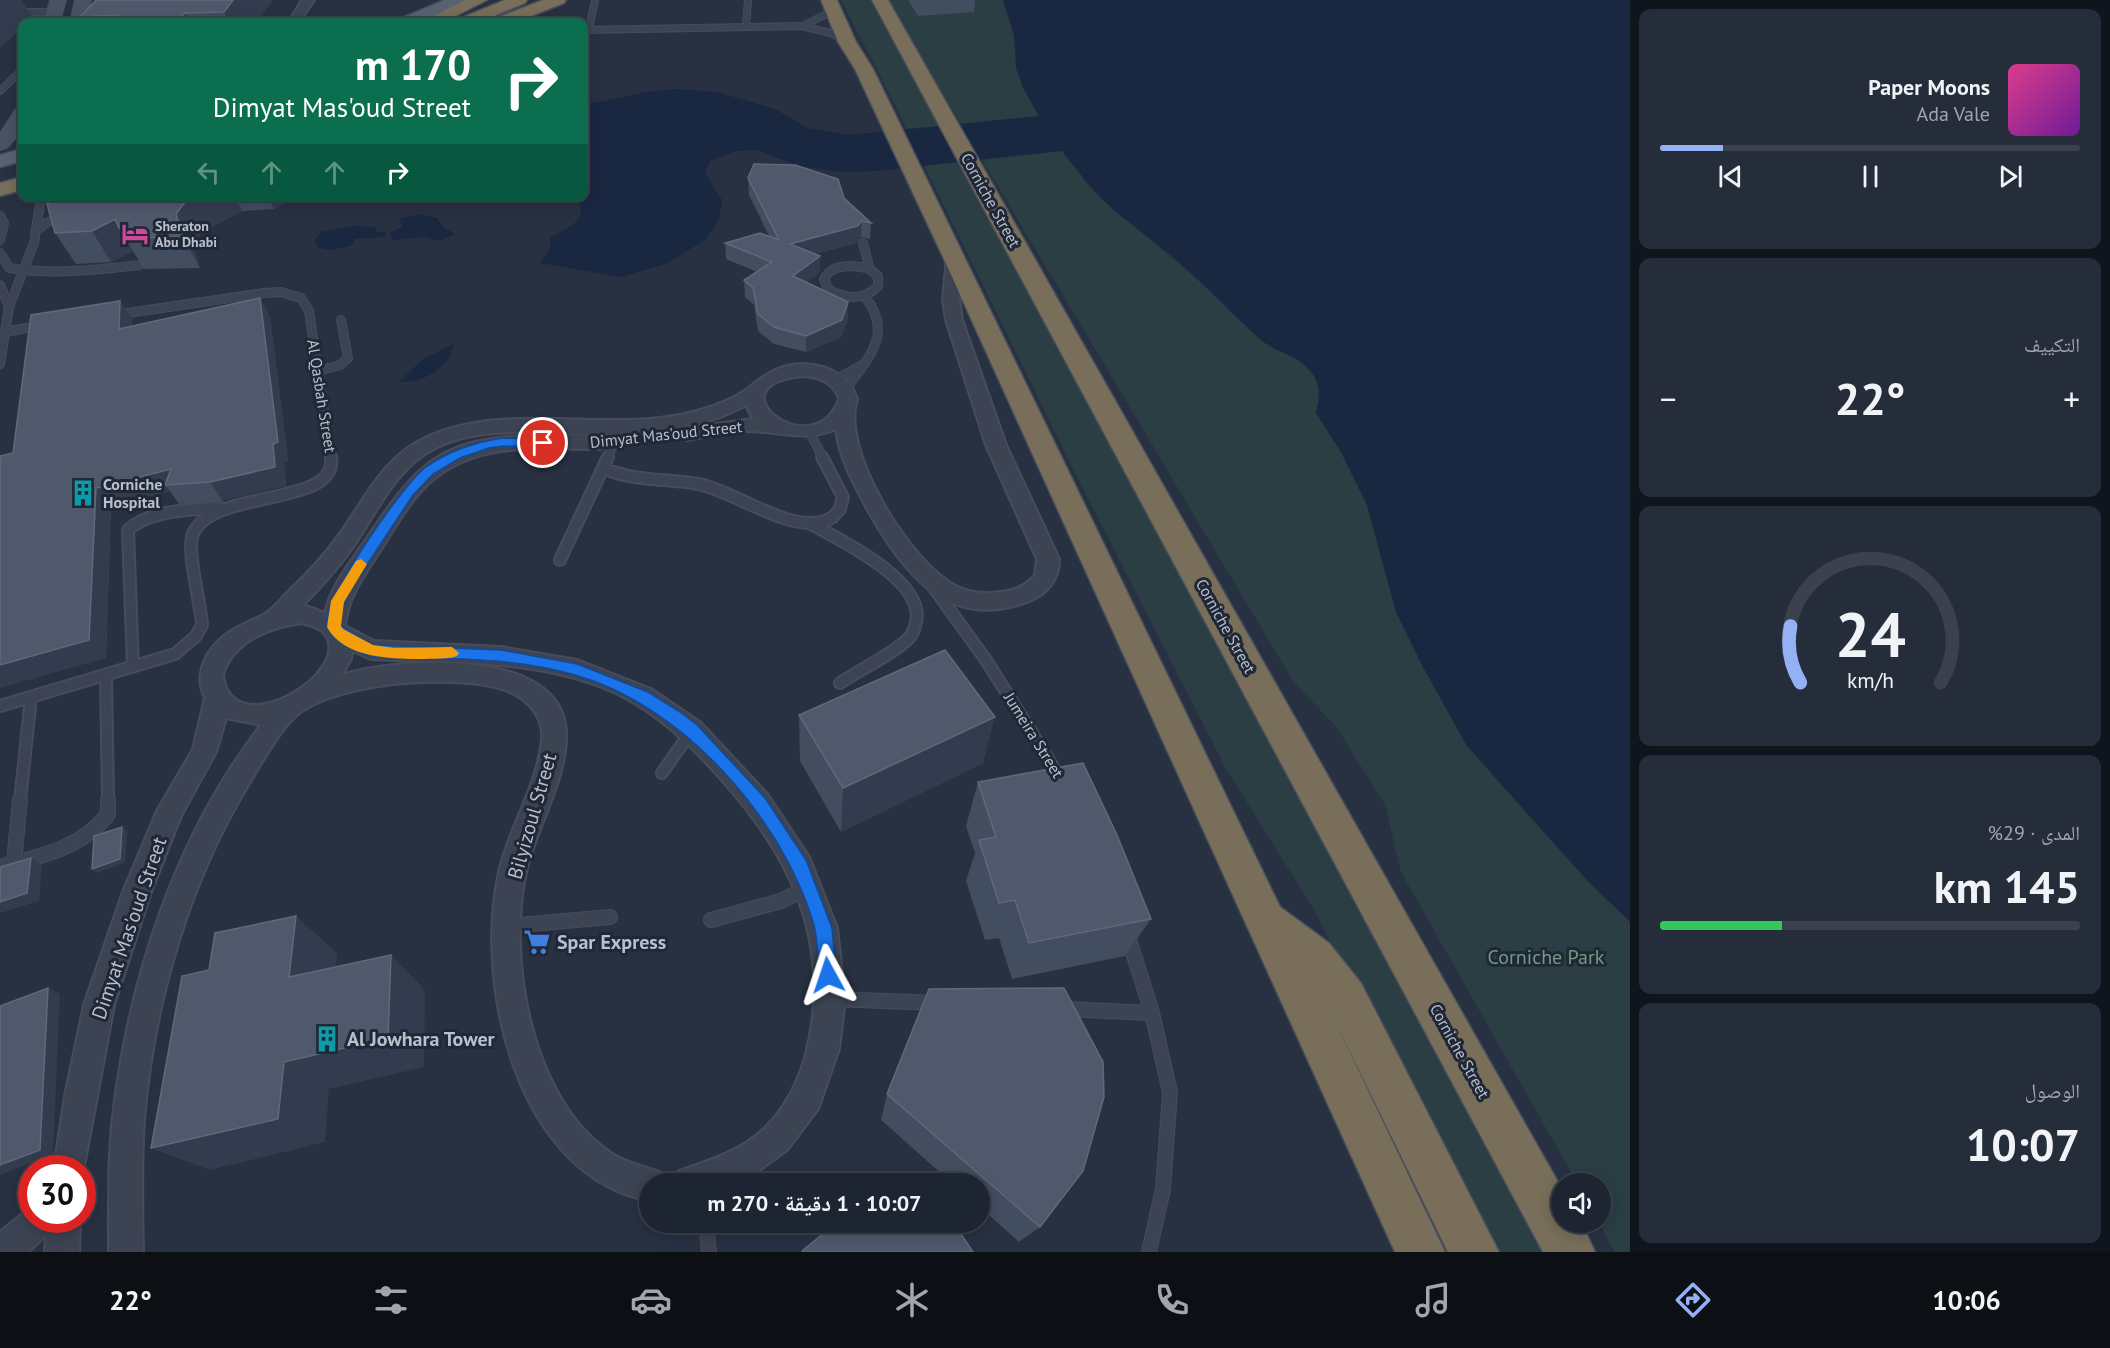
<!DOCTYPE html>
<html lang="ar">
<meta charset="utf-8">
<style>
:root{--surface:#1e2532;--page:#262d3a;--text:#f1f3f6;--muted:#a1a5ac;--line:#3c424d;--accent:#94b1f6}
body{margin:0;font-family:"PT Sans","Noto Naskh Arabic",sans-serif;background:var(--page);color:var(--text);direction:rtl;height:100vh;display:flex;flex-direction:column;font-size:22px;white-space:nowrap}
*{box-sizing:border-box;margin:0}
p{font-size:20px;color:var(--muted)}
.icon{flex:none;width:33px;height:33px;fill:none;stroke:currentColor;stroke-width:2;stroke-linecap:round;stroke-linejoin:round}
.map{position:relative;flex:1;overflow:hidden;direction:ltr}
.details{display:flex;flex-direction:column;gap:9px;padding:9px;background:#10141c;width:480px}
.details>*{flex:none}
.banner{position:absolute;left:18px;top:18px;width:570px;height:183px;border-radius:12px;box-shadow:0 3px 15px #0003,0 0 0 2px var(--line);direction:rtl;background:#0b6e4f;color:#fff;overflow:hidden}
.controls{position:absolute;left:1551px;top:1173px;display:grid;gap:12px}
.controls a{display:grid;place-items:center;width:60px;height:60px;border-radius:50%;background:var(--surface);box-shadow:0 3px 15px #0003,0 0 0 2px var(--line);font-size:30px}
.speed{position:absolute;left:18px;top:1155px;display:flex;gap:12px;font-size:30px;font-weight:700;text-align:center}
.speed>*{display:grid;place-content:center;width:78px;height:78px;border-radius:50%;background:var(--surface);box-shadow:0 3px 15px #0003,0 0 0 2px var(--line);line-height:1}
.speed .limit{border:9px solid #d22;background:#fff;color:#111}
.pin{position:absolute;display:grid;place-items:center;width:51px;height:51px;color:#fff;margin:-26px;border:3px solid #fff;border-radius:50%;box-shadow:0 2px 6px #0007}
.me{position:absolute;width:66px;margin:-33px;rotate:355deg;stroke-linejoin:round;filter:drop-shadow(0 0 4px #0008)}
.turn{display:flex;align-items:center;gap:21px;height:126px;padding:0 18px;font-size:27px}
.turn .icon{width:78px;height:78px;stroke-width:2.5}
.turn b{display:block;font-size:42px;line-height:51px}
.lanes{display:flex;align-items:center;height:57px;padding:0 18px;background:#0003;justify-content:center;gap:30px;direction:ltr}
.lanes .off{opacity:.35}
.big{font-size:45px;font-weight:700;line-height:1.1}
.details .card{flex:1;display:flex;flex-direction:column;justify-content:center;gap:9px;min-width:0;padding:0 21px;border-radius:12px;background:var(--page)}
.details .dial{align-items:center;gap:0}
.dial svg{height:156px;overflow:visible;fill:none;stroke:var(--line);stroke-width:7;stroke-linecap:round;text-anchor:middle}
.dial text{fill:var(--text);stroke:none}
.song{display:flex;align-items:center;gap:18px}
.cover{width:72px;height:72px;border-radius:9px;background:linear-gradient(135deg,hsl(330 70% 55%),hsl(280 70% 35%))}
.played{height:6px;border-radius:3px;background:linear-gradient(90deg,var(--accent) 15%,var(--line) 15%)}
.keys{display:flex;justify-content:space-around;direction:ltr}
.heat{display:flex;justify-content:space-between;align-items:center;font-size:33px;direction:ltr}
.charge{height:9px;border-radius:4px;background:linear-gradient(90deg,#34c759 29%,var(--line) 0)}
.trip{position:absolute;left:639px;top:1173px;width:351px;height:60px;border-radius:30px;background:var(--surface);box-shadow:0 3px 15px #0003,0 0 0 2px var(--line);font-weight:700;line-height:60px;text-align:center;direction:rtl}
.menu{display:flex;height:96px;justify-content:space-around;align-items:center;background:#0c0f14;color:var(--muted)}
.menu .icon{width:42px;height:42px}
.menu .on{color:var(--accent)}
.menu b{font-size:27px;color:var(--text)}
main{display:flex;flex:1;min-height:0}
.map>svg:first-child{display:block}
</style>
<main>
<section class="details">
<div class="card">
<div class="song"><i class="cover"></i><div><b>Paper Moons</b><p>Ada Vale</p></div></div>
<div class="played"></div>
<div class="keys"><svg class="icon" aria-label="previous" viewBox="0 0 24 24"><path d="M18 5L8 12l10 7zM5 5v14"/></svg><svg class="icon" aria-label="pause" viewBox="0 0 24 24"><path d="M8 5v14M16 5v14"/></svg><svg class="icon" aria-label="next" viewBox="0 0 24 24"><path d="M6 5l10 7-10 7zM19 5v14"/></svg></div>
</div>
<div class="card"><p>التكييف</p>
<div class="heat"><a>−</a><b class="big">22°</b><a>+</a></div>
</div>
<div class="card dial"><svg viewBox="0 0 100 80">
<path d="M14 69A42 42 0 1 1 86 69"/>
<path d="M14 69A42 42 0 0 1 9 40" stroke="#94b1f6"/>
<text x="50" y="56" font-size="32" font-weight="700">24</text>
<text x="50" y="72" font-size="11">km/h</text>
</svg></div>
<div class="card"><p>المدى · 29%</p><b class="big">145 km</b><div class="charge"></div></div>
<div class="card"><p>الوصول</p><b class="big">10:07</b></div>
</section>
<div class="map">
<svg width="1630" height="1252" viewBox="0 0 1630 1252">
<rect width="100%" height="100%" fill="#283142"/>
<path fill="#2a3e43" d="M841,0H870L897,48L1550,1252H1488L1314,910L1225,767L1074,471L883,81Z
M887,0H1003L1015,42L1085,182L1113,209L1222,300L1262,341L1297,359L1309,370L1317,381L1320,394L1316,413L1341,452L1367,505L1396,612L1424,669L1467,746L1587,880L1630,922V1252H1615L1599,1223L1600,1184L1577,1183L1401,872L1385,805L1337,728L1293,681Z"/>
<path fill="#1a2741" d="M1003,0H1630V922L1587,880L1467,746L1424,669L1396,612L1367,505L1341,452L1316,413C1320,397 1321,384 1310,370C1296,354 1275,353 1260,339C1232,314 1206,286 1178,261C1157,243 1134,227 1113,209C1094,192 1078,172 1062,151L876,171L840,172L799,166L756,150L736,151L710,161L705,173L722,200L719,219L706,239L668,263L621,277L540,263L550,249V238L575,223L581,214L579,197L584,196V105L646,92L676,89L717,92L775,109L808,128L849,135L1039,116L1024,90L1016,68L1014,33Z
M419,214L437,218L443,227L455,234L441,241L425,237L392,240L391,232L402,227L400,219Z
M352,226L376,227L377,232H386L384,237L355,239L352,245C338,249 328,252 316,246L315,239L321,232Z
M454,343C448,370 425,382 399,382L422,360Z"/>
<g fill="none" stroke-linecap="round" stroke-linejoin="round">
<g stroke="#464c5b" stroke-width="8">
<path id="lane-far3" d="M0,12H55
M803,26L834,10
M746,27L748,0
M589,29L595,0
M584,30L801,26L831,33L847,42
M0,91L22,70
M41,198V196"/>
</g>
<g stroke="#464c5b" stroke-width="10">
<path id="lane-far2" d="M0,216L4,223L0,240
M35,232L46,223L63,216
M863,243L870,270
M0,253L9,268C53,275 96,270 140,265
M852,266L868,268L878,276V286C864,301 844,299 828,289L824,279C830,268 840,266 852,266Z
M0,285L9,307
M114,315L264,293L281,292L301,298L309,311L331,458
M5,332L42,325
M0,364L9,307L34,243L41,197
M318,371L340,365L348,358L341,320
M835,380L862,365
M845,390C868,359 895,332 864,296
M809,431L823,458
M607,458L615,442"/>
</g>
<g stroke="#464c5b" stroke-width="14">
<path id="lane-far1" d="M603,468C634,482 666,478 698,484C737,491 797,540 833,517L840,509L843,497L822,457
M811,524C840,540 931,583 915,626C914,630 912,635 909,638C892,655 861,669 840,683
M560,560L608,457
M931,584L986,660L1062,781
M133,667L128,530C151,509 190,511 219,507
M106,675L108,801
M0,706L175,654L196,636L202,625C201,604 186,551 193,534C211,488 339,508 331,457
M662,773L692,730
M20,801L31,697"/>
</g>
<g stroke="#464c5b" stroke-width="16">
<path id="lane" d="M14,862L20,800
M0,867C40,856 81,849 108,814V800
M711,920L781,901L807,888
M508,926L610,917
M1127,933L1152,1013L1170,1092L1163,1189L1149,1252
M832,999L936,1003
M1063,1009L1152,1013
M706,1222L709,1252"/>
</g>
<g stroke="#464c5b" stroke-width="4">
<path id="street" d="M302,0H314L299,22H289Z
M955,252L963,257L959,299L962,320L1006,445L1059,559C1059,579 1048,594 1029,601C950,632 906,576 870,514C856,488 839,459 836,429C804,443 776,430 743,431C725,432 705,437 687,440L680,438L677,434L680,430L687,428L753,419L746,405C695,434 629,435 572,434C522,432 465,426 422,456C390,479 375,516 353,547C338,568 321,587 303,605L325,613C331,586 349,564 365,541C418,462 440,436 541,436C561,436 585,433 605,438L608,443L605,448L598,449C537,449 471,440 424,488C407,505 395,528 382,548C366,573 348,595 345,626L374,641L501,647L577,660L651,689L701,723L768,795L809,857L837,928L845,999L839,1049L818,1109L787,1150L746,1180L739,1184H673L677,1172C709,1160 740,1152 765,1128C794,1099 807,1062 812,1023C825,925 784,849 720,778C694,749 670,725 636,704C562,658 455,663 371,659L352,651L351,659L342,675C397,657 564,646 566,733C567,779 538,824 527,868C506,954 530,1092 604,1148C622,1163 641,1165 662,1173L666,1184H650V1201C517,1176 474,986 499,872C509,827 538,785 542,739C543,721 535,708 521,698C494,679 437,681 405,683C375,685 322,695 298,714C281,728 262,762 250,782C189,882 154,1002 144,1119C141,1163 142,1208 143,1252H109C109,1207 108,1161 113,1116C129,978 176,835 261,725L226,718L216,752L181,816L151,892L114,1005L82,1177V1168H54L65,1096L84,1005L123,892L157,811L193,749L205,698C197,683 200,665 210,651C224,630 244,625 265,614C273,609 281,599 288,592C306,575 324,556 339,535C365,499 383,457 425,438C504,401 601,432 685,414C706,409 734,400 751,386C767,373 782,364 804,364C828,365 850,376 857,399C840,450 910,561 954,585C968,593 984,594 999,592C1013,591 1026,586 1035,575L1037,559L986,445L946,320L943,299L947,257ZM805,376C821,378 834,383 839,399C814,469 706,383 805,376ZM302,623C309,625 318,627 323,632C359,671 230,748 223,674C234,641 270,627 302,623Z
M32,1206V1220H80L79,1252H45L46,1235L28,1252H0V1232Z"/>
</g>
<g stroke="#464c5b" stroke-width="2">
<path id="secondary" d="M50,0H66L60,22H44Z
M75,0H91L86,22H70Z
M22,108V131L7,148L0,150V133L15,110Z"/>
</g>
<g stroke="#464c5b" stroke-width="3">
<path id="primary" d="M445,0H467L421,22H399L402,18Z
M22,149V161L0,167V155Z"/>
</g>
<g stroke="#474e5c" stroke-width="3">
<path id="highway" d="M465,0H487L444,22H422Z
M505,0H527L525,3L480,22H458L461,18Z
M543,0H566L564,3L516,22H493L496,18Z
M821,0H837L856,42L873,69L1280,907L1329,943L1361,983L1499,1252H1448L1333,1017L1445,1252H1395L943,257L855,69L838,42Z
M872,0H888L1562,1189V1222H1581L1595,1252H1543Z
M22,177V190L0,196V183Z"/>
</g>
<use href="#lane-far3" stroke="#3c4352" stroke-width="6"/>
<use href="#lane-far2" stroke="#3c4352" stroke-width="8"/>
<use href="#lane-far1" stroke="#3c4352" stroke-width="10"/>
<use href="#lane" stroke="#3c4352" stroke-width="14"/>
<use href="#street" fill="#3c4352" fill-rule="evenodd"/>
<use href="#secondary" fill="#4a5265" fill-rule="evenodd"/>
<use href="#primary" fill="#5a6272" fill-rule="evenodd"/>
<use href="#highway" fill="#786e59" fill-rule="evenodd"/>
</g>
<path fill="#434d60" d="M273,0L257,22H83L80,17Z
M908,0H975L974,12L918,16Z
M748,178L844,198L871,223L870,239L861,237L857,243L815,254L820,272L807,282L848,319L841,337L806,352L774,344L758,331L754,305L745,297L744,280L757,272L726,259L725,243L769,236L749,195Z
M68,196H294L274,209L242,211L201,233L193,245L200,268L144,269L133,251L111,262L76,264L55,233Z
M260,298L270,317L288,461L284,462L286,486L222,500L179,504L170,491L111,506L106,658L13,453L132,319L131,326Z
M799,715L983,763L841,832L800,761Z
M978,782L1151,919L1125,956L1012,979L999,938L985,940L966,881L975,853L966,826Z
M887,1094L1040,1227L1019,1242L980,1207V1184H953L881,1120Z"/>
<path fill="#333c4f" d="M0,0H22L33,19L29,22H22V28L0,48Z
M233,0H273L257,22H229L224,12Z
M185,13L190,22H176Z
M195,196H235L242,211L201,233L193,245L200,268L183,237L176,214L185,202Z
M268,196H294L274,209Z
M115,219L133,251L111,262L92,231Z
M862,221L861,237L857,243L790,261V244Z
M820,256V272L793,293V276Z
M260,298L270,317L288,461L284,462L286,486L222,500L210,482Z
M120,301L132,319L131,347L119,329Z
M848,302V319L841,337L806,352V336Z
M171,469L165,485L170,491L111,506L106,658L0,688V665L96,488Z
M995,717L983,763L841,832L843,788Z
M122,827L127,831L125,863L97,873L92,869Z
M31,858L42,865L39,901L0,913V902Z
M296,916L337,953L332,1011L289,977Z
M391,955L425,990L424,1067L329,1089L325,1142L210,1170L151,1148L284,1062Z
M48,988L60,994L53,1154L0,1175V1165Z"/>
<path fill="#50596c" stroke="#60697b" stroke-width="1.5" d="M96,0H233L224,12L185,13L176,22H110L118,15L80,17Z
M754,164L795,165L838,179L844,198L871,223L862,221L857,226L790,244L820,256L793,276L848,302L842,320L806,336L774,327L758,314L753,288L744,280L772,262L725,243L760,233L779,240L748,178Z
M68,196H195L185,202L176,214L183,237L126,238L127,231L119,228L115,219L92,231L55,233L47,204Z
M260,298L278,442L273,444L275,467L210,482L165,485L171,469L96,488L89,640L0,665V456L13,453L31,315L120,301L119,329Z
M945,650L995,717L843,788L799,715Z
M1083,763L1117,835L1151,919L1029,943L1015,900L999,903L979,840L996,837L978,782Z
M122,827L120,859L92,869L94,836Z
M31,858L27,893L0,902V867Z
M296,916L289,977L391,955L388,1038L284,1062L278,1119L151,1148L182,976L209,970L215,933Z
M48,988L40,1150L0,1165V1006Z
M1064,988L1103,1062L1104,1097L1083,1171L1040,1227L887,1094L929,989Z
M896,1175L901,1184H886Z
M837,1222H953L973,1252H802V1251Z"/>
<path fill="#1a73e8" stroke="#114b97" stroke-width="1.5" d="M503,438L543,439L549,443L543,447L503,446L489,448L460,458L433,474L413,495L348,593L341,614V626L371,645L501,650L577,664L648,692L680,712L697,725L765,798L806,860L832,928L836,975L834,981L828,984L822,981L819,975C818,959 818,941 814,925C783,819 683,705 575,675C509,656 438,659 371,656C357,651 330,643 327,625C323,599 403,484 426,467C449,451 476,442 503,438Z"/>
<path fill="#f59e0b" d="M361,559L367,564L344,602L341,626L343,629L373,645L394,648L452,647L459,653L457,656C447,660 435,658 424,659C393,659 344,659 327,627L331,601L356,561Z"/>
<defs>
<g id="hotel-bare" transform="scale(2.07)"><path d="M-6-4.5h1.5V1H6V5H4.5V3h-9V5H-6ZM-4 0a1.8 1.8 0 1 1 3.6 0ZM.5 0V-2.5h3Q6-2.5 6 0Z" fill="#d1479c" stroke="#202837" stroke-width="2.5" paint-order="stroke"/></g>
<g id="building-bare" transform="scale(2.07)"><path d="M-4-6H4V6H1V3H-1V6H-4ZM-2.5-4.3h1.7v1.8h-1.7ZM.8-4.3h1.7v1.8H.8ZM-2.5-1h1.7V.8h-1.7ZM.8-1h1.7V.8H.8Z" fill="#0f9aa8" stroke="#202837" stroke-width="2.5" paint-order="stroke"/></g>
<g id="supermarket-bare" transform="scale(2.07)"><path d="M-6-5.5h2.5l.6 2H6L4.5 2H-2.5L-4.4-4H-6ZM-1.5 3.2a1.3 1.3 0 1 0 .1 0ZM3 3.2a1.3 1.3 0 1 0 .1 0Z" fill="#3f7fe0" stroke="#202837" stroke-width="2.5" paint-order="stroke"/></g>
</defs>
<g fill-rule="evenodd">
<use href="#hotel-bare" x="135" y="234"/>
<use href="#building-bare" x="83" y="493"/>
<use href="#supermarket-bare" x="537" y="942"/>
<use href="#building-bare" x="327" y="1039"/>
</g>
<g text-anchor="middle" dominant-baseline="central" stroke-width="6" stroke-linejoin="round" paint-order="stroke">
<g font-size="14" font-weight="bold" fill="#b9bfcc" stroke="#202837" text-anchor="start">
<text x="155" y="226">Sheraton<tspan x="155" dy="16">Abu Dhabi</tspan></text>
</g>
<g font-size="16" fill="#b9bfcc" stroke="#202837">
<text transform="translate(991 200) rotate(61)">Corniche Street</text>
<text transform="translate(322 396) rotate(81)">Al Qasbah Street</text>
<text transform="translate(666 434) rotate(-6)">Dimyat Mas'oud Street</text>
<text transform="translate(1226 626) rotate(61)">Corniche Street</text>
<text transform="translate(1034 735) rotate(58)">Jumeira Street</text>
<text transform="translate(1460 1051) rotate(61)">Corniche Street</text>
</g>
<g font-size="16" font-weight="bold" fill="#b9bfcc" stroke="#202837" text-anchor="start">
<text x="103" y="484">Corniche<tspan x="103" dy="18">Hospital</tspan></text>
</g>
<g font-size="20" fill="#b9bfcc" stroke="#202837">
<text transform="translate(532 816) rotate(-74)">Bilyizoul Street</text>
<text transform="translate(129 928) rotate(-71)">Dimyat Mas'oud Street</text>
</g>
<g font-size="20" font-weight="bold" fill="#b9bfcc" stroke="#202837" text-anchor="start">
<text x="557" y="942">Spar Express</text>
<text x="347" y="1039">Al Jowhara Tower</text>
</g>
<g font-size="20" fill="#719c7f" stroke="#202837">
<text x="1546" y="957">Corniche Park</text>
</g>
</g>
</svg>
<div class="controls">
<a><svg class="icon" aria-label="sound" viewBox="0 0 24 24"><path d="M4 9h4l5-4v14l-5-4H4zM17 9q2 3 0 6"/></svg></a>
</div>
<div class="speed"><div class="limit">30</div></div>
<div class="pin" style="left:543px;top:443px;background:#d93025"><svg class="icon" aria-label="arrive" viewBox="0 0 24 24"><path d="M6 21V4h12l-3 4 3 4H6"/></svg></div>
<svg class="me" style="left:828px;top:975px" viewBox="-20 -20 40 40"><path d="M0-17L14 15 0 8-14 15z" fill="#1a73e8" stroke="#fff" stroke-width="4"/></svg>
<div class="trip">10:07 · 1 دقيقة · 270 m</div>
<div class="banner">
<div class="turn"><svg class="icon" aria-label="right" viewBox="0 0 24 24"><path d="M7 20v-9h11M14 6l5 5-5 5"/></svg><div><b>170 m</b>Dimyat Mas'oud Street</div></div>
<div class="lanes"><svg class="icon off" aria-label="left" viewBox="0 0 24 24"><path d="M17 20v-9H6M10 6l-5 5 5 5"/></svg><svg class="icon off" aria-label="ahead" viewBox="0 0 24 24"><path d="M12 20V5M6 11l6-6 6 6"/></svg><svg class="icon off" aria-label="ahead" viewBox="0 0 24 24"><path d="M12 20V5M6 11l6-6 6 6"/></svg><svg class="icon" aria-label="right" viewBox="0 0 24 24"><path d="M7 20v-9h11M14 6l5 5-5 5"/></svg></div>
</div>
</div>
</main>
<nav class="menu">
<b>10:06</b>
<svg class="icon on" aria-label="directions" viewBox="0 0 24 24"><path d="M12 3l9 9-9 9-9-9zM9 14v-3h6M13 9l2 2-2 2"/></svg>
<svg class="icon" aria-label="music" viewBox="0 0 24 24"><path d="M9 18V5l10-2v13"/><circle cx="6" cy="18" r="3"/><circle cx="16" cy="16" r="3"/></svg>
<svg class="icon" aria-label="phone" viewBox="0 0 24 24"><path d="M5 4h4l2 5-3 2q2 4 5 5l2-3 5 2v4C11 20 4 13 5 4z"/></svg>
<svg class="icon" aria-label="climate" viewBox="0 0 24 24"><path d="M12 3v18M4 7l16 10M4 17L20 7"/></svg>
<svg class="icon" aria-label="car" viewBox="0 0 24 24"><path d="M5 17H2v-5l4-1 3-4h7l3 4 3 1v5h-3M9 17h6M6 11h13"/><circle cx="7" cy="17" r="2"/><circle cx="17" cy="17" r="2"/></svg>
<svg class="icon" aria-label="filters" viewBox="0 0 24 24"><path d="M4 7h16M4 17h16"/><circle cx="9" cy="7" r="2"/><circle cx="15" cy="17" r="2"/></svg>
<b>22°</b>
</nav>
